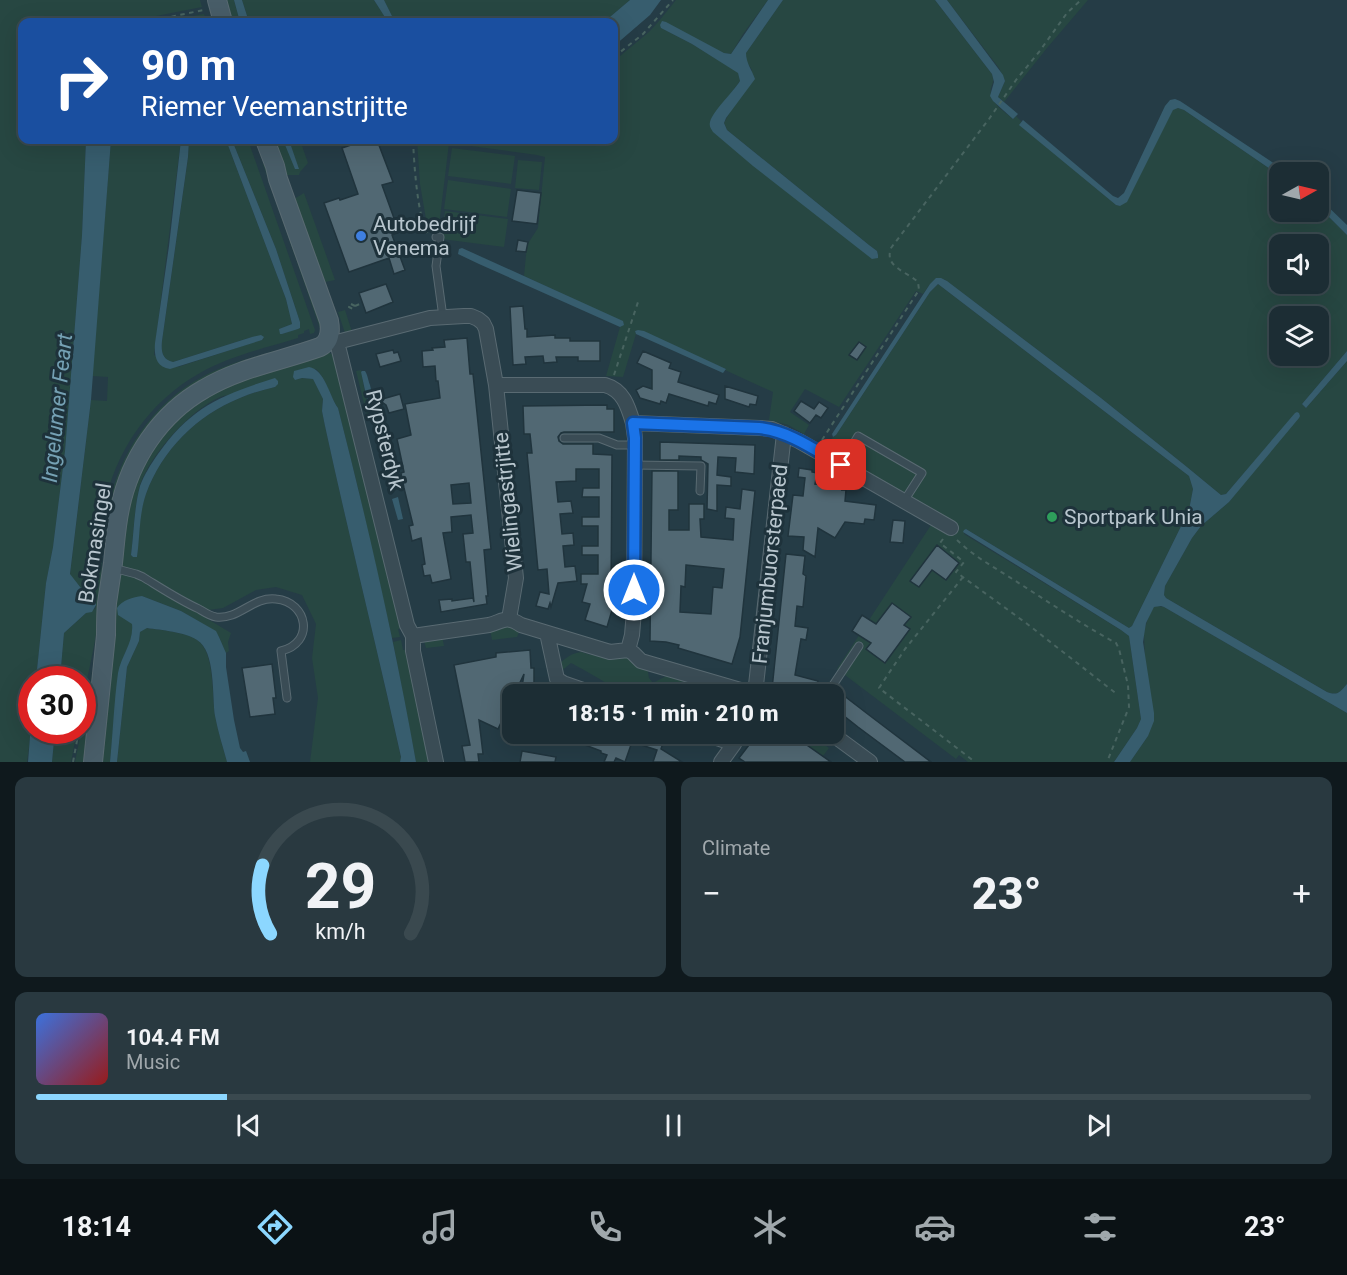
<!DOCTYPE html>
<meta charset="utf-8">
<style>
:root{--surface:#1c2d34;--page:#293940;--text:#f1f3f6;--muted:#a0a8ac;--line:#3a494f;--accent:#8cd7ff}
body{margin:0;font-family:Roboto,sans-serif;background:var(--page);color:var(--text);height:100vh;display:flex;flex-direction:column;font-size:22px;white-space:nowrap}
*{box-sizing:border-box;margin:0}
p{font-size:20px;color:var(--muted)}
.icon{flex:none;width:33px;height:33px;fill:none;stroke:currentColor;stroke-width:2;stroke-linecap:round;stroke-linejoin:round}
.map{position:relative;height:762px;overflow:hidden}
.sheet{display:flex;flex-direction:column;gap:15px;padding:15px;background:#0f191d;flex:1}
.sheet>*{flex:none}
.guide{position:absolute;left:18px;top:18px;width:600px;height:126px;border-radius:12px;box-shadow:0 6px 24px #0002,0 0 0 2px var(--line);background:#1a4fa0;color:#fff;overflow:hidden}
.needle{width:39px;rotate:82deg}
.tools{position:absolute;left:1269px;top:162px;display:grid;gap:12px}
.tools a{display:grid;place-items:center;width:60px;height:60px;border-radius:12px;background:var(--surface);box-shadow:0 6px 24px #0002,0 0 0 2px var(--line);font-size:30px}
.speed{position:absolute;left:18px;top:666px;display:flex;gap:12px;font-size:30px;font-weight:700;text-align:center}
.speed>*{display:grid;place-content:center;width:78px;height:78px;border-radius:50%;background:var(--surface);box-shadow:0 6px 24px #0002,0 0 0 2px var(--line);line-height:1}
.speed .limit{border:9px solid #d22;background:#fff;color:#111}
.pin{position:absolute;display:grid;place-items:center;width:51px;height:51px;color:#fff;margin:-26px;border-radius:12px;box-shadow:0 3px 9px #0006}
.me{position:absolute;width:66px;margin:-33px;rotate:0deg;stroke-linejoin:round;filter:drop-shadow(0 0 4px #0008)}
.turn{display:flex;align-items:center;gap:21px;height:126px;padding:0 24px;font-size:27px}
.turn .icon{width:78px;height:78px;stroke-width:2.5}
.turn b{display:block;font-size:42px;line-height:51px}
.big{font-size:45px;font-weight:800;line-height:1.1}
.sheet .tile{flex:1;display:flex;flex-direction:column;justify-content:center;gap:9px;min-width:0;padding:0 21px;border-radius:12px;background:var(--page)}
.sheet .dial{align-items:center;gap:0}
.dial svg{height:156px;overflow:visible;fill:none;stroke:var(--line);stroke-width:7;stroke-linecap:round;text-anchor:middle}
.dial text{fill:var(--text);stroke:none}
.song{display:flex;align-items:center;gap:18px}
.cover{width:72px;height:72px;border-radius:9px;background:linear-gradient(135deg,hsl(220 70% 55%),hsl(0 70% 35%))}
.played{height:6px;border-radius:3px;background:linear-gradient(90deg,var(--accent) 15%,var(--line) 15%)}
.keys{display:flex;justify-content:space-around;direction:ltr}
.heat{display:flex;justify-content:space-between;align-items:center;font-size:33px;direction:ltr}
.sheet .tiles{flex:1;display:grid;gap:15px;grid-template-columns:1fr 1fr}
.tile:last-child{grid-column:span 2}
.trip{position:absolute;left:502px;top:684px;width:342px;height:60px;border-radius:12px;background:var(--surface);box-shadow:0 6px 24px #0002,0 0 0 2px var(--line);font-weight:800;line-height:60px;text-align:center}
.menu{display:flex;height:96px;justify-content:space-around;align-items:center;background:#0b1215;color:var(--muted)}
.menu .icon{width:42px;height:42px}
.menu .on{color:var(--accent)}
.menu b{font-size:27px;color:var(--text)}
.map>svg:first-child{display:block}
</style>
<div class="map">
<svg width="1347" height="762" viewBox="0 0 1347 762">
<rect width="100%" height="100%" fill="#253c46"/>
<path fill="#274742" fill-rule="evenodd" d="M0,0H200L202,7L136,20V22H22V140H86L82,235L65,451L53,547L46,583L36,679L32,680V724L27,762H0Z
M227,0H234L240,22H233Z
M242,0H374L388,22H249Z
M384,0H630L604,22H395Z
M676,0H768L743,34L731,54L724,53L661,28L692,44L738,72L740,81L710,122L878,255L877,251L869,245L727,130L724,123L752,70L746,61V53L783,0H935L992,74C994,81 993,82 991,88C988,102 1004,111 1013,119L1016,116L1021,121L1020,125L1116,205L1120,206L1173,109L1178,108L1184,110L1279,175L1280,212H1318L1319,207L1347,235V351L1302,404L1306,408L1347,361V684C1340,692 1338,696 1327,692L1166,598L1164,595L1165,586L1192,538L1201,526L1229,502L1297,412L1226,494L1221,495L1187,467L1101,398L944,279L930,284L923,294L916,291L839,407L805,389L790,412L809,425L804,434L788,425L769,420L773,392L725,370L726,369L635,331L636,334L623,377L606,376L620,327L622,326L576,300L524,276L527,245L538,228L545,157L537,155L449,143L438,234L428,231L420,184L417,140H481L503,142L512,140H614V61L649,32L659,21ZM1280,244H1318V284H1280ZM1280,316H1318V356H1280Z
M947,0H1088L1047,48L1004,102L998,97L1005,81L999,68Z
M204,14L207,22H160Z
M111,140H181L154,355L178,367L264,339L252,337L173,362L168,361C161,355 161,348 162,341L188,158L189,140H226L286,299L292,324L279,329L282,334L300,328V322L276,249L232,140H248L315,330L314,333L310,334L309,329L304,331V333L298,335V338C265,348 230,356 200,373C144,404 107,463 101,528C100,549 103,570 101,591C100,602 100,613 98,623C94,649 87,677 83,703L82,680H60L64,633L86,613L95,609L96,605L70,575L91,400L107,401L108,377L92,376Z
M270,140H283L286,147L298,168L289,140H300L308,163L300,172L299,175H283Z
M452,148L515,156L511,184L448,176Z
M518,160L542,162L539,190L515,188Z
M263,164L267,165L320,311L322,334Z
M448,180L511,189L507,217L444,209Z
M304,193L335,280L325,282L294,199Z
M445,211L508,219L504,247L441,239Z
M938,284L1189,476L1193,489L1189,510L1132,626L1129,628L966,529L964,534L1121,630L1129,636L1141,719L1137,728L1114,762H968L959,755L956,759L837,669L931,525L816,459L833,437L836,435L930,292Z
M345,310L352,332L345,333L338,312Z
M274,351L273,354L156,420L106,573C105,558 104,543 106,527C111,465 148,405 204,376C226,364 250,358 274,351Z
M323,353H330L335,357L403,628L398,629L400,637L392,638L358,488L338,408C329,396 327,380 316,369L295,380L302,378L313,379L323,399L322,411L325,426C349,537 377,647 401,758L400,762H310L318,698L312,658L316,624L302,595L276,587L256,590L223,608L208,610L144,574L121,566L127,499L153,445L193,403L243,379L316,358V355ZM275,387C263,390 251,393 240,398C197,415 162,450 146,494C139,513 139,537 137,557H133L131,555C134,532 134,507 140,485C150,455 190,410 220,397C225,395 232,395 238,394C250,391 263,389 275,387Z
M361,370L364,388L373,418L368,420L356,371Z
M122,573L136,576L231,633L228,642L229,651L226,653L219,637L215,631L181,611L142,596L132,624L133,630L130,643L125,653L119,670L110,762H98L119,574Z
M1157,606L1164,607L1347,713V762H1130L1148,736L1144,633C1146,624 1148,616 1154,607Z
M502,624L520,630L517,637L492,640L490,629Z
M146,628C161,630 185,632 197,640C215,651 212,697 215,716C218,732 223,747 227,762H117L127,667L139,641L140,632Z
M442,636L444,646L426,648L424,641L426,638Z
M401,640L403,650L408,649L431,762H416L393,642Z
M98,645L86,762H75L81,731L82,730L83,723Z
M581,652L591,655L624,654L647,667L649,678L653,683L670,674L708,685L710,689L713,690L715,694H647L635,689L629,684L621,683L616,691L608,688C607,686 607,685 606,683C605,682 574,664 571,663L559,673V664C567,657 570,654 581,652Z
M55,731H77L71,762H52Z
M804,734H809L829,748L823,756L800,740Z"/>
<path fill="#375d6e" d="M234,0H242L249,22H240Z
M374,0H384L395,22H388Z
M630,0H661L650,15L614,46V22H604Z
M768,0H783L746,53C746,63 752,70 755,79L726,118L724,123L727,130L869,245L877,251L878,255V258L872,259L753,166L713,132C711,128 709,127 710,122C713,111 733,92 740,81L738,73L692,44L661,28L660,25L662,21L666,22L724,53L731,54Z
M935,0H947L1003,75L1005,81L998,97L1018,114L1013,119L993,101L990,96L994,82L992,74Z
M1175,99L1180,101L1287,172H1280L1279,175L1184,110L1178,108L1173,110L1127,202L1120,206L1116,205L1019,125L1023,120L1113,196L1118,198L1124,193L1165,106L1170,100Z
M86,140H111L91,400L70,574L88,597L94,600L96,605L92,612L86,613L64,633L60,679H36L46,583L53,547L65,451L82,235Z
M181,140H189L188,157L162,341C161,351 162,360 173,362L252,337L261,335L264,337L262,340L170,369C156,367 154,356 155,343L169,246Z
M226,140H232L276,249L300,322V328L298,329L282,334H280L279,329L292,324L286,299Z
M283,140H289L299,169H295Z
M1318,197L1347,225V235L1319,207Z
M462,248L623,321L624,325L620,327L479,264L458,254L459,249Z
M936,278H941L947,281L1101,398L1187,467L1221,495L1226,494L1295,413L1297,412L1299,413L1300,416L1299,418L1229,502L1201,526L1192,538L1165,586L1164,595L1166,598L1327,692C1338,696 1340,692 1347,684V713L1164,607L1161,606L1154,607L1146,623L1143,642L1154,713V721L1148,736L1130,762H1114L1137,728L1141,719L1129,636L1121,630L963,532L964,530L966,529L1129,628L1132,626L1189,510L1193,489L1189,476L938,284L930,292L836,435L833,437L832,434L930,284Z
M638,330L644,331L726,369L723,373L636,334L635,331Z
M1347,351V361L1306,408L1302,404Z
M309,367C325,370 329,395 338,408C368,525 395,643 416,762H400L401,757C377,647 349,537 325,426L322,411L323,399L313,379L302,378L295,380L293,377L294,371Z
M362,371H365C368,376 368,380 370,385C372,396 378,404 378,415L373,418L368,404L361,372Z
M275,378L278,381V384L275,387C263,390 251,393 240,398C197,415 162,450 146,494C139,514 140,537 137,557H133L131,555C134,532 134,508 140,486C144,475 151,464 158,454C191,407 221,395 275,378Z
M398,497L403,519L398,520L392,499Z
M142,596L181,611L216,631L219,637L226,653V667L234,720L240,748L243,752L246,751L250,762H227C223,747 218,732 215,716C212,697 216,651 197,640C185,632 161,630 147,628L140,632L139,641L127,667L117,762H110C113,732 114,702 118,673C121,656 134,642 132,624L118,615L117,608C122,600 133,597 142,596Z
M31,724L32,730L55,731L52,762H28Z"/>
<path fill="#516873" stroke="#20343d" stroke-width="1.5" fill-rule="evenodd" d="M366,140H377L393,182L382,185L399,232L392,235L405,270L394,274L389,258L349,272L324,203L339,198L340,200L358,194L342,148Z
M517,190L541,193L537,224L512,221Z
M518,240L528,242L526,252L516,251Z
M386,284L393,302L366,313L359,293Z
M523,306L525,329H527V337L555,335V338H570V341H600V361H578V357H556L557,362L544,363L543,356L525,357L526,364L513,365L510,307Z
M467,338L470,374H473L491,549L484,550L488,596H486L487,604L441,612L439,600L452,599V601L473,598L474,602L470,562H466L463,534L473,533L471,515L451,517L452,532L443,533L451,579L432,583L430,575L424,576L422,565L425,564L421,538L412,541L409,526L413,525L404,488L401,473L404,472L397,439L411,435L405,404L440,398L438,381H436L435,366L423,367L422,351L433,350L432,348L445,347L444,340ZM469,483L471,503L453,504L451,485Z
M859,342L866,347L857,360L849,355Z
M393,350L394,353L398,352L401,361L380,367L376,354Z
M643,351L671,363L669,368L681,372L678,382L719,395L716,404L709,402L708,406L669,394L666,403L661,401L660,404L640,398L636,390L643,386L652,389V370L637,363Z
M725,386L758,396L756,405L750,404L749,407L725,399Z
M400,394L404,409L389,413L386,405L379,400Z
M801,401L814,409L819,402L828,408L821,418L816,415L810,423L794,411Z
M607,405V409H614V432H564L561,433L558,437L559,441L563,444H593V454L612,455L611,598L615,600L607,627L585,620L590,604L582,602L587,584H581V574H598V555H582V546H598V526H582V517H599V497H582L583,488H599V469H576V481L556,482L558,502L571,501L573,513L560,514L562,534L573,533L574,545L563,546L565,567L575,566L577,581L558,583L551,607L550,603L548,609L536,606L540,592L549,594L547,569L538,570L527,453H532L530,434H524L523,406Z
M660,442L755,445L754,474L735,472L736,458L718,457L717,475L731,477V486L717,485V511L707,509L708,464L701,460V457L679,456V460H660Z
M799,468L812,470V472L817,473L815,484L843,487L842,490H846L845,501L876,505L874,520L865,519L864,524L845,522L835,538L818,528L815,557L803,550L804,537L788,536L793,495L803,496L805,478L798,477Z
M652,471H678V510H669V530H689V504H704V519H700L701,537L733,540L734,519L725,518L726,507L740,509L742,489L755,491L740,637L732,664L678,648L679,645L666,642L650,641ZM686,565L724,569L722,588L713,587L711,614L680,612L681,586L685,587Z
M893,520L905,521L903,543L890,542Z
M937,545L959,563L946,580L932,570L919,587L910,581Z
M786,554L805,556L803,574L806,576L803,607L797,606L795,626L808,628L806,640L801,639L795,675L818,681L815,694H806L784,688V690L772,689Z
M892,603L911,617L904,625L910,629L885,663L866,649L871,643L852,631L862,615L876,624Z
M530,650L531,668H534V694H521L524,674L498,729L479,720L483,754H478L479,762H465L462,746L470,745L454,665L496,657V653Z
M272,664L276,698H273L275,714L250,717L242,668Z
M843,695L869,715L931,762H905L858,727L834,708Z
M560,734H647L664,740L661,749L682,762H653L657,750L632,742L625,762L616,758L614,762H604L607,755L601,753V751L559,735Z
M764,734H791L831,762H745L739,758L752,741L757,744Z
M522,751L556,757L555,762H520Z"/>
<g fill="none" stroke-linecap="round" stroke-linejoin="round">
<g stroke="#596a72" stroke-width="9">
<path id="lane" d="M436,237H440L436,266L443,317
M564,438H599L617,445H635
M634,465L701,466L700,491
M841,465L858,436L922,473L904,501
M113,568L136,574L143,577C161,588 179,600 199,609C204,612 210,616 216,617C239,620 253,596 276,599C308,602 315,643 281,651L287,698
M827,694L859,646"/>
</g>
<g stroke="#596a72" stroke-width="16">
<path id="street" d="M337,342L430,318L464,316H471L478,319L483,323L486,329L496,385L516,578L509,619
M337,342L407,625L413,636V651L436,762
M496,385H605C623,390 628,406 633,423L760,428L772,429L799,441L951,528
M547,633L557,679L563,683L595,694
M413,636L489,625C504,621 505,615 521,625L610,652L628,650L633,653L641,661L754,694
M628,650L632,635L634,611L635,438L633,423
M755,694L784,434
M705,734L734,744
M832,734L870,762
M721,762L734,744L739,734"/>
</g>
<g stroke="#596a72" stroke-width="20">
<path id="secondary" d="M217,0L223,22
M93,762C97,720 102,677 106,635C106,624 106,614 107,603C109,590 111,576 113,563C115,545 116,526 120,508C130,459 160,414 204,389C239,368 281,361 320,347C330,342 331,332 329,321L278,179L275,166L265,140"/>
</g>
<path stroke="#486460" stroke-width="2" stroke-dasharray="4.5 4.5" stroke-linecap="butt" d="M145,22L204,10
M614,57L643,34L673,0
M413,140C414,161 417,217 428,234
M351,304L355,306L353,309L349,307Z
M355,306L362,303
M614,375L638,302
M822,440L919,290L918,282C906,271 884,267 891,248L989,119L1016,80L1039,52L1067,13L1081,0
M943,539L940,543L964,562L956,572L1026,623L1118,695
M957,540C973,556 994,567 1014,580C1047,601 1081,624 1116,643L1119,649L1128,685L1129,707L1107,762
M963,577L905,649L879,688L975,762
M73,762L79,730"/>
<use href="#lane" stroke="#3a4c55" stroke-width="7"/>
<use href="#street" stroke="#3a4c55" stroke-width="14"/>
<use href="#secondary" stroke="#485d68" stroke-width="18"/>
</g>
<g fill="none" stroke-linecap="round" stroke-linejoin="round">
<g stroke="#114b97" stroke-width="15">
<path id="route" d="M634,590L635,438L633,423L759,428C789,431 815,450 841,465"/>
</g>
<use href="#route" stroke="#1a73e8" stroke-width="10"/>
</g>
<circle fill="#3f7fe0" stroke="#1e323b" stroke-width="2" cx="361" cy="236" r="6"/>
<circle fill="#2e9e5b" stroke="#1e323b" stroke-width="2" cx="1052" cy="517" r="6"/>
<g text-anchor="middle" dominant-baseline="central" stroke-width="6" stroke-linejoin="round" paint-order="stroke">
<g font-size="21" fill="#b8c6ce" stroke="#1e323b" text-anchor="start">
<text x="373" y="224">Autobedrijf<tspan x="373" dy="24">Venema</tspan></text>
<text x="1064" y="517">Sportpark Unia</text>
</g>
<g font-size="21" fill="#b8c6ce" stroke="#1e323b">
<text transform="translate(385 440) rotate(76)">Rypsterdyk</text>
<text transform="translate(508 502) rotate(-96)">Wielingastrjitte</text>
<text transform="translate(95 543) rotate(-81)">Bokmasingel</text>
<text transform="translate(770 564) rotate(-84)">Franjumbuorsterpaed</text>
</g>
<g font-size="22" font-style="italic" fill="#75a1b4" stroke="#1e323b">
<text transform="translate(57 408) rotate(-84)">Ingelumer Feart</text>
</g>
</g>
</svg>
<div class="tools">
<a><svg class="needle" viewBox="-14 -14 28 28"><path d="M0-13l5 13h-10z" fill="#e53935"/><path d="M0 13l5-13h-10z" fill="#a0a8ac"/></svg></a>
<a><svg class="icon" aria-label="sound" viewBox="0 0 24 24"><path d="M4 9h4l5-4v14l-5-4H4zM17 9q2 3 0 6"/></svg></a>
<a><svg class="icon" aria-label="layers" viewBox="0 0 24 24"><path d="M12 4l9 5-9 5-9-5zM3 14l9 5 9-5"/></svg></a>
</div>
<div class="speed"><div class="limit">30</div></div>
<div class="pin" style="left:841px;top:465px;background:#d93025"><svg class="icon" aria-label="arrive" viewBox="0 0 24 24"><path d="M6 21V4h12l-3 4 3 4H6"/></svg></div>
<svg class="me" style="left:634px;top:590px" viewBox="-20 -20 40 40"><circle r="17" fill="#1a73e8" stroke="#fff" stroke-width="3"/><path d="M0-11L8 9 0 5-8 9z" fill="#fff"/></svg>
<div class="trip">18:15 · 1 min · 210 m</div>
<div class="guide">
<div class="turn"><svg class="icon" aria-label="right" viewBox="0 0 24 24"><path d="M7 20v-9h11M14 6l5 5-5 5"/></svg><div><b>90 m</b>Riemer Veemanstrjitte</div></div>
</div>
</div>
<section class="sheet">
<div class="tiles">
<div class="tile dial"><svg viewBox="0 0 100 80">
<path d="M14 69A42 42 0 1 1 86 69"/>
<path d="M14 69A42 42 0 0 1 10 34" stroke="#8cd7ff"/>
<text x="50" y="56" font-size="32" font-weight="700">29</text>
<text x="50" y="72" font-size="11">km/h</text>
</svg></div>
<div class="tile"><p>Climate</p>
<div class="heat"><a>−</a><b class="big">23°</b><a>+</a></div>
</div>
<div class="tile">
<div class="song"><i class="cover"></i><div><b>104.4 FM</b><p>Music</p></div></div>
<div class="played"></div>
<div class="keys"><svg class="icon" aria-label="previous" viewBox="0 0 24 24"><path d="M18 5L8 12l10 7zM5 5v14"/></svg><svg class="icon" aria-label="pause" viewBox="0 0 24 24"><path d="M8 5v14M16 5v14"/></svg><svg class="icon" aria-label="next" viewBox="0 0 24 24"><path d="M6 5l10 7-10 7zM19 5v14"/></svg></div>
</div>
</div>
</section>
<nav class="menu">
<b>18:14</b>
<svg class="icon on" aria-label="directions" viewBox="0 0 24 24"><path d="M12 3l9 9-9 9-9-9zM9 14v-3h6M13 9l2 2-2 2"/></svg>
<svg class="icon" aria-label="music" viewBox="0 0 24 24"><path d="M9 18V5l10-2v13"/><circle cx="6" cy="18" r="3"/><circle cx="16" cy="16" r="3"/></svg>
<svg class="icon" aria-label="phone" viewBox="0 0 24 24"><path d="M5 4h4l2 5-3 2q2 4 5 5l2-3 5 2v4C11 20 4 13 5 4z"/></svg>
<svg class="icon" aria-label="climate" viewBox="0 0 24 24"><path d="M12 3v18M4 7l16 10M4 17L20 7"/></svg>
<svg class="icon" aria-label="car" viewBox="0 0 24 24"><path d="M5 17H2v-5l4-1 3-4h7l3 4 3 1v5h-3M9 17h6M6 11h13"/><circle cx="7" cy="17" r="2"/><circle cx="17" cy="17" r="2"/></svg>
<svg class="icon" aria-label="filters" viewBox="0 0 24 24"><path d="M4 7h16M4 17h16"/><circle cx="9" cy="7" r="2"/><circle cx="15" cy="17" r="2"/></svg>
<b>23°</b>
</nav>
